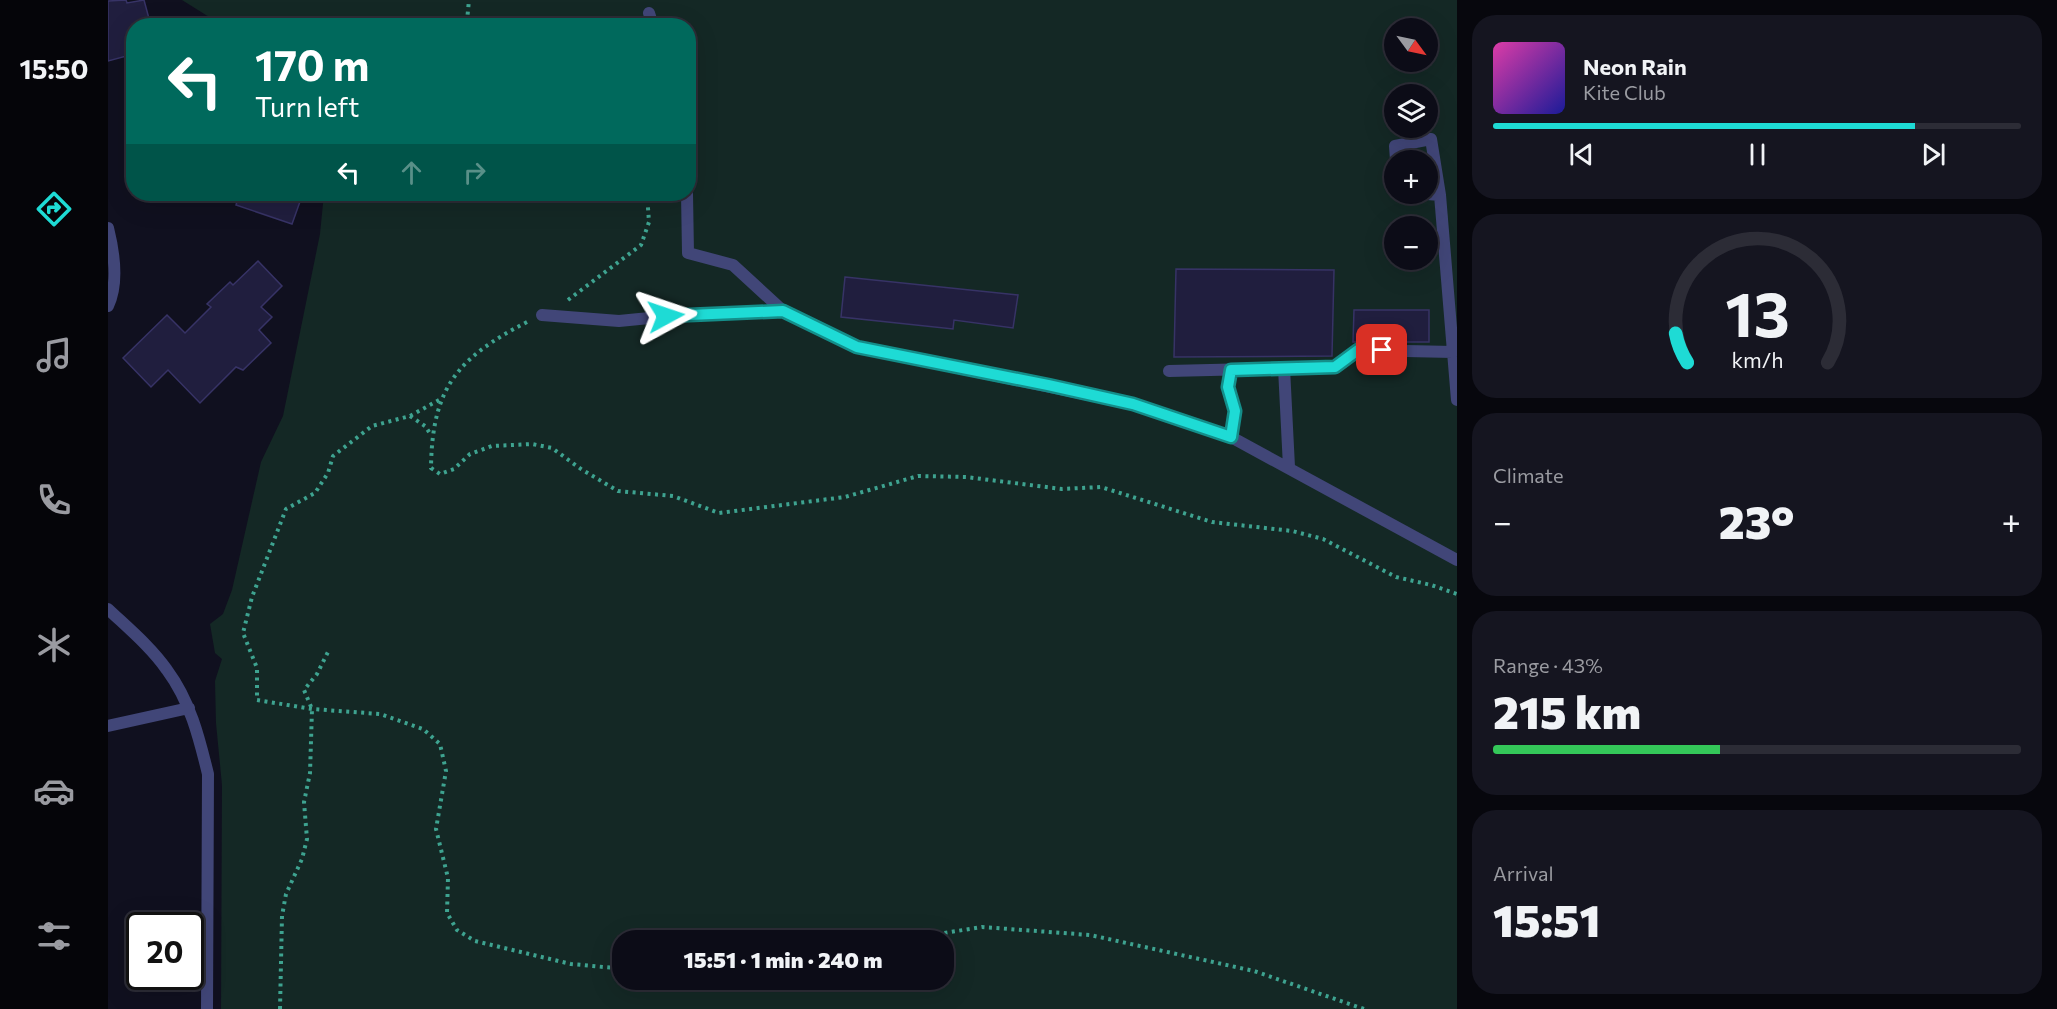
<!DOCTYPE html>
<meta charset="utf-8">
<style>
:root{--surface:#0c0c17;--page:#151520;--text:#f1f3f6;--muted:#9a9ba1;--line:#2c2c36;--accent:#1edbd5}
body{margin:0;font-family:Commissioner,sans-serif;background:var(--page);color:var(--text);height:100vh;display:flex;flex-direction:column;font-size:22px;white-space:nowrap}
*{box-sizing:border-box;margin:0}
p{font-size:20px;color:var(--muted)}
.icon{flex:none;width:33px;height:33px;fill:none;stroke:currentColor;stroke-width:2;stroke-linecap:round;stroke-linejoin:round}
.map{position:relative;flex:1;overflow:hidden}
.panel{display:flex;flex-direction:column;gap:15px;padding:15px;background:#07070d;width:600px}
.panel>*{flex:none}
.banner{position:absolute;left:18px;top:18px;width:570px;height:183px;border-radius:24px;box-shadow:0 6px 24px #0002,0 0 0 2px var(--line);background:#00695c;color:#fff;overflow:hidden}
.needle{width:39px;rotate:123deg}
.fabs{position:absolute;left:1276px;top:18px;display:grid;gap:12px}
.fabs a{display:grid;place-items:center;width:54px;height:54px;border-radius:50%;background:var(--surface);box-shadow:0 6px 24px #0002,0 0 0 2px var(--line);font-size:30px}
.speed{position:absolute;left:18px;top:912px;display:flex;gap:12px;font-size:30px;font-weight:700;text-align:center}
.speed>*{display:grid;place-content:center;width:78px;height:78px;border-radius:50%;background:var(--surface);box-shadow:0 6px 24px #0002,0 0 0 2px var(--line);line-height:1}
.speed .limit{border:3px solid #111;border-radius:9px;background:#fff;color:#111}
.pin{position:absolute;display:grid;place-items:center;width:51px;height:51px;color:#fff;margin:-26px;border-radius:12px;box-shadow:0 3px 9px #0006}
.me{position:absolute;width:66px;margin:-33px;rotate:85deg;stroke-linejoin:round;filter:drop-shadow(0 0 4px #0008)}
.turn{display:flex;align-items:center;gap:21px;height:126px;padding:0 30px;font-size:27px}
.turn .icon{width:78px;height:78px;stroke-width:2.5}
.turn b{display:block;font-size:42px;line-height:51px}
.lanes{display:flex;align-items:center;height:57px;padding:0 30px;background:#0003;justify-content:center;gap:30px;direction:ltr}
.lanes .off{opacity:.35}
.big{font-size:45px;font-weight:800;line-height:1.1}
.panel .card{flex:1;display:flex;flex-direction:column;justify-content:center;gap:9px;min-width:0;padding:0 21px;border-radius:24px;background:var(--page)}
.panel .dial{align-items:center;gap:0}
.dial svg{height:156px;overflow:visible;fill:none;stroke:var(--line);stroke-width:7;stroke-linecap:round;text-anchor:middle}
.dial text{fill:var(--text);stroke:none}
.song{display:flex;align-items:center;gap:18px}
.cover{width:72px;height:72px;border-radius:9px;background:linear-gradient(135deg,hsl(320 70% 55%),hsl(240 70% 35%))}
.played{height:6px;border-radius:3px;background:linear-gradient(90deg,var(--accent) 80%,var(--line) 80%)}
.keys{display:flex;justify-content:space-around;direction:ltr}
.heat{display:flex;justify-content:space-between;align-items:center;font-size:33px;direction:ltr}
.charge{height:9px;border-radius:4px;background:linear-gradient(90deg,#34c759 43%,var(--line) 0)}
.trip{position:absolute;left:504px;top:930px;width:342px;height:60px;border-radius:24px;background:var(--surface);box-shadow:0 6px 24px #0002,0 0 0 2px var(--line);font-weight:800;line-height:60px;text-align:center}
main{display:flex;flex:1;min-height:0}
.tabs{display:flex;flex-direction:column;width:108px;justify-content:space-around;align-items:center;background:#050509;color:var(--muted)}
.tabs .icon{width:42px;height:42px}
.tabs .current{color:var(--accent)}
.tabs b{font-size:27px;color:var(--text)}
.map>svg:first-child{display:block}
</style>
<main>
<nav class="tabs">
<b>15:50</b>
<svg class="icon current" aria-label="directions" viewBox="0 0 24 24"><path d="M12 3l9 9-9 9-9-9zM9 14v-3h6M13 9l2 2-2 2"/></svg>
<svg class="icon" aria-label="music" viewBox="0 0 24 24"><path d="M9 18V5l10-2v13"/><circle cx="6" cy="18" r="3"/><circle cx="16" cy="16" r="3"/></svg>
<svg class="icon" aria-label="phone" viewBox="0 0 24 24"><path d="M5 4h4l2 5-3 2q2 4 5 5l2-3 5 2v4C11 20 4 13 5 4z"/></svg>
<svg class="icon" aria-label="climate" viewBox="0 0 24 24"><path d="M12 3v18M4 7l16 10M4 17L20 7"/></svg>
<svg class="icon" aria-label="car" viewBox="0 0 24 24"><path d="M5 17H2v-5l4-1 3-4h7l3 4 3 1v5h-3M9 17h6M6 11h13"/><circle cx="7" cy="17" r="2"/><circle cx="17" cy="17" r="2"/></svg>
<svg class="icon" aria-label="filters" viewBox="0 0 24 24"><path d="M4 7h16M4 17h16"/><circle cx="9" cy="7" r="2"/><circle cx="15" cy="17" r="2"/></svg>
</nav>
<div class="map">
<svg width="1349" height="1009" viewBox="0 0 1349 1009">
<rect width="100%" height="100%" fill="#10101f"/>
<path fill="#142825" fill-rule="evenodd" d="M74,0H1349V1009H113L114,785L108,723L107,681L114,659L107,653L102,624L115,614L124,590L153,462L175,416L212,234L216,194H580V26L114,25ZM1287,28H1320V62H1287ZM1287,94H1320V128H1287ZM1287,160H1320V194H1287ZM1287,226H1320V260H1287ZM514,940H836V980H514Z"/>
<path fill="#201e3e" stroke="#373366" stroke-width="1.5" d="M18,0L19,3L36,0L43,26H26V54L0,61V1Z
M131,194H186L194,196L184,224L128,205Z
M150,261L174,286L153,307L164,317L151,330L163,343L135,370L128,367L92,403L60,370L43,387L15,358L59,315L77,333L103,307L99,304L122,282L125,285Z
M1068,269L1226,270L1224,356L1066,357Z
M737,277L910,295L905,328L846,320L845,329L733,317Z
M1246,310H1321V342H1245Z"/>
<g fill="none" stroke-linecap="round" stroke-linejoin="round">
<path stroke="#3ea390" stroke-width="4" stroke-dasharray="3 4.5" stroke-linecap="butt" d="M352,26L359,21L361,0
M460,300L533,245L541,222L539,194
M419,322C349,358 324,388 323,468L332,474L346,469L362,454L384,446L424,444L444,448L473,469L510,491L565,496L611,513L737,497L810,476L858,477L954,489L993,487L1104,522L1184,531L1215,539L1288,577L1323,585L1349,594
M331,400L302,416L264,426L225,456L220,473L207,493L178,509L144,597L135,633L149,668V700L204,709L272,714L315,729L332,744L338,771L328,829L340,878L339,913L349,930L367,941L463,964L507,968L514,963
M302,416L317,426L323,435
M552,940L589,930L753,940
M792,940L874,927L982,935L1146,971L1256,1009
M172,1009L174,916L178,894L194,859L199,839L196,802L202,773L204,709L196,690L209,674L220,652"/>
<path stroke="#414678" stroke-width="12" d="M541,13L545,26
M1288,160L1287,146L1323,139L1332,195L1349,400
M579,194L580,253L625,265L675,311
M1319,194L1332,195
M434,315L511,321L582,314L675,311L749,347L1025,404L1123,437L1349,560
M1176,368L1181,467
M1061,371L1227,367L1250,350L1345,352
M1123,437L1127,411L1120,387L1123,370"/>
<path stroke="#414678" stroke-width="12" d="M0,228C6,252 11,283 0,306
M0,609C20,628 43,647 59,670C82,701 91,737 100,774L99,1009
M0,726L81,708"/>
</g>
<g fill="none" stroke-linecap="round" stroke-linejoin="round">
<g stroke="#148e8a" stroke-width="15">
<path id="route" d="M558,316L675,311L749,347L940,385L1025,404L1123,437L1127,411L1120,387L1123,370L1227,367L1250,350H1274"/>
</g>
<use href="#route" stroke="#1edbd5" stroke-width="10"/>
</g>
</svg>
<div class="fabs">
<a><svg class="needle" viewBox="-14 -14 28 28"><path d="M0-13l5 13h-10z" fill="#e53935"/><path d="M0 13l5-13h-10z" fill="#9a9ba1"/></svg></a>
<a><svg class="icon" aria-label="layers" viewBox="0 0 24 24"><path d="M12 4l9 5-9 5-9-5zM3 14l9 5 9-5"/></svg></a>
<a>+</a>
<a>−</a>
</div>
<div class="speed"><div class="limit">20</div></div>
<div class="pin" style="left:1274px;top:350px;background:#d93025"><svg class="icon" aria-label="arrive" viewBox="0 0 24 24"><path d="M6 21V4h12l-3 4 3 4H6"/></svg></div>
<svg class="me" style="left:558px;top:316px" viewBox="-20 -20 40 40"><path d="M0-17L14 15 0 8-14 15z" fill="#1edbd5" stroke="#fff" stroke-width="4"/></svg>
<div class="trip">15:51 · 1 min · 240 m</div>
<div class="banner">
<div class="turn"><svg class="icon" aria-label="left" viewBox="0 0 24 24"><path d="M17 20v-9H6M10 6l-5 5 5 5"/></svg><div><b>170 m</b>Turn left</div></div>
<div class="lanes"><svg class="icon" aria-label="left" viewBox="0 0 24 24"><path d="M17 20v-9H6M10 6l-5 5 5 5"/></svg><svg class="icon off" aria-label="ahead" viewBox="0 0 24 24"><path d="M12 20V5M6 11l6-6 6 6"/></svg><svg class="icon off" aria-label="right" viewBox="0 0 24 24"><path d="M7 20v-9h11M14 6l5 5-5 5"/></svg></div>
</div>
</div>
<section class="panel">
<div class="card">
<div class="song"><i class="cover"></i><div><b>Neon Rain</b><p>Kite Club</p></div></div>
<div class="played"></div>
<div class="keys"><svg class="icon" aria-label="previous" viewBox="0 0 24 24"><path d="M18 5L8 12l10 7zM5 5v14"/></svg><svg class="icon" aria-label="pause" viewBox="0 0 24 24"><path d="M8 5v14M16 5v14"/></svg><svg class="icon" aria-label="next" viewBox="0 0 24 24"><path d="M6 5l10 7-10 7zM19 5v14"/></svg></div>
</div>
<div class="card dial"><svg viewBox="0 0 100 80">
<path d="M14 69A42 42 0 1 1 86 69"/>
<path d="M14 69A42 42 0 0 1 8 54" stroke="#1edbd5"/>
<text x="50" y="56" font-size="32" font-weight="700">13</text>
<text x="50" y="72" font-size="11">km/h</text>
</svg></div>
<div class="card"><p>Climate</p>
<div class="heat"><a>−</a><b class="big">23°</b><a>+</a></div>
</div>
<div class="card"><p>Range · 43%</p><b class="big">215 km</b><div class="charge"></div></div>
<div class="card"><p>Arrival</p><b class="big">15:51</b></div>
</section>
</main>
